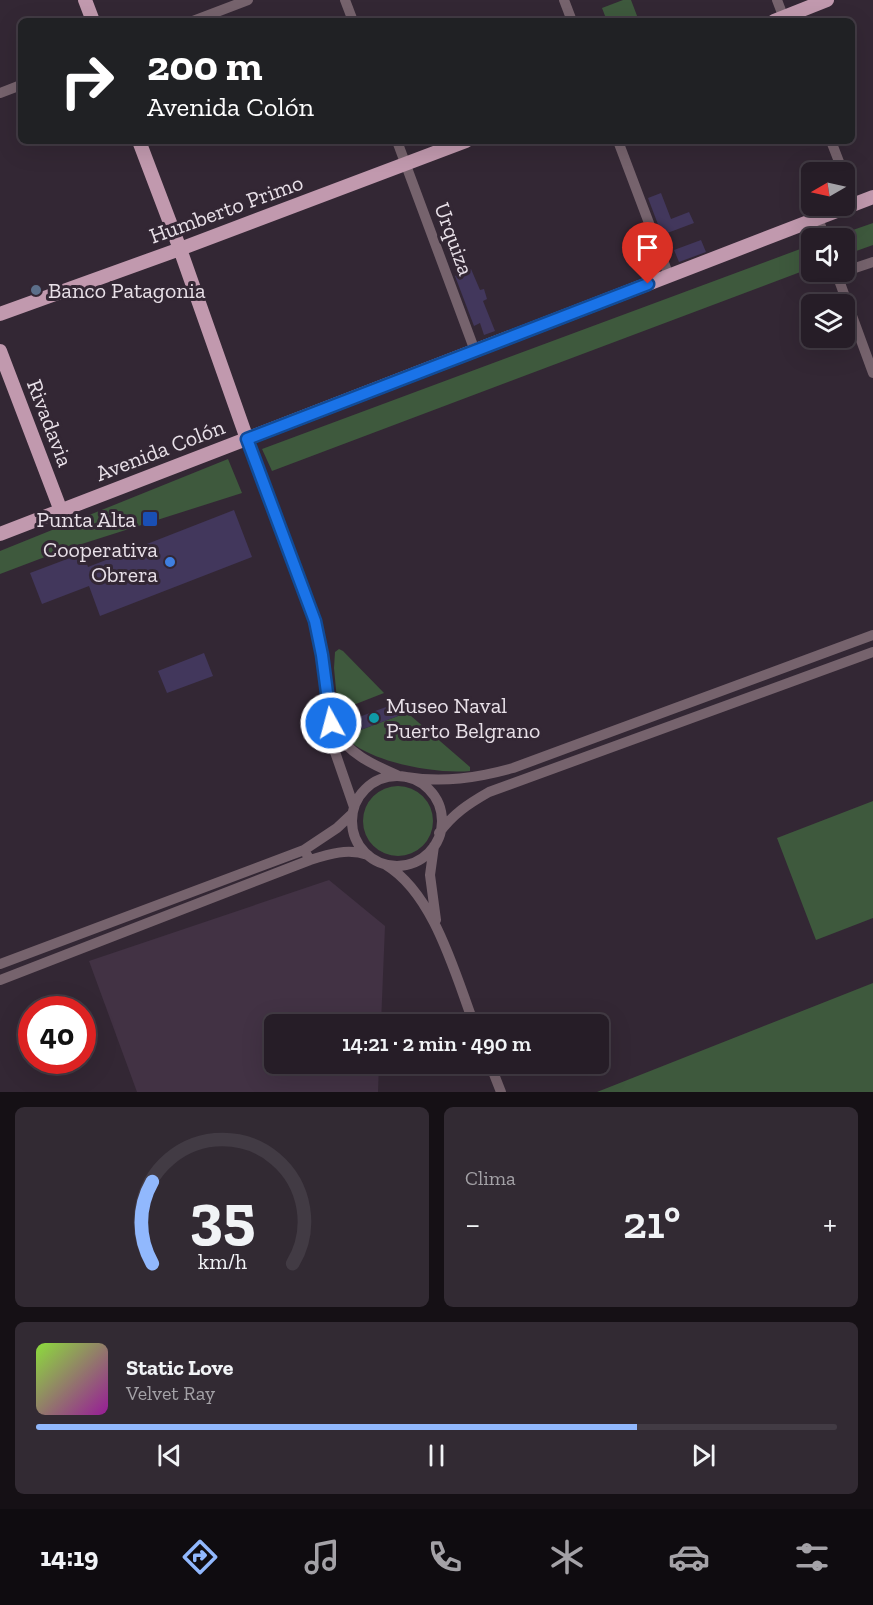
<!DOCTYPE html>
<html lang="es">
<meta charset="utf-8">
<style>
:root{--surface:#261d27;--page:#322a33;--text:#f1f3f6;--muted:#a4a2a7;--line:#423b44;--accent:#91b8fd}
body{margin:0;font-family:"Zilla Slab",serif;background:var(--page);color:var(--text);height:100vh;display:flex;flex-direction:column;font-size:22px;white-space:nowrap}
*{box-sizing:border-box;margin:0}
p{font-size:20px;color:var(--muted)}
.icon{flex:none;width:33px;height:33px;fill:none;stroke:currentColor;stroke-width:2;stroke-linecap:round;stroke-linejoin:round}
.map{position:relative;height:1092px;overflow:hidden}
.drawer{display:flex;flex-direction:column;gap:15px;padding:15px;background:#151015;flex:1}
.drawer>*{flex:none}
.hud{position:absolute;left:18px;top:18px;width:837px;height:126px;border-radius:9px;box-shadow:0 6px 24px #0002,0 0 0 2px var(--line);background:#202124;color:#fff;overflow:hidden}
.needle{width:39px;rotate:261deg}
.fabs{position:absolute;left:801px;top:162px;display:grid;gap:12px}
.fabs a{display:grid;place-items:center;width:54px;height:54px;border-radius:9px;background:var(--surface);box-shadow:0 6px 24px #0002,0 0 0 2px var(--line);font-size:30px}
.speed{position:absolute;left:18px;top:996px;display:flex;gap:12px;font-size:30px;font-weight:700;text-align:center}
.speed>*{display:grid;place-content:center;width:78px;height:78px;border-radius:50%;background:var(--surface);box-shadow:0 6px 24px #0002,0 0 0 2px var(--line);line-height:1}
.speed .limit{border:9px solid #d22;background:#fff;color:#111}
.pin{position:absolute;display:grid;place-items:center;width:51px;height:51px;color:#fff;margin:-62px -26px;border-radius:50% 50% 50% 0;rotate:-45deg;box-shadow:0 0 6px #0007}
.pin .icon{rotate:45deg}
.me{position:absolute;width:66px;margin:-33px;rotate:353deg;stroke-linejoin:round;filter:drop-shadow(0 0 4px #0008)}
.turn{display:flex;align-items:center;gap:21px;height:126px;padding:0 30px;font-size:27px}
.turn .icon{width:78px;height:78px;stroke-width:2.5}
.turn b{display:block;font-size:42px;line-height:51px}
.big{font-size:45px;font-weight:600;line-height:1.1}
.drawer .card{flex:1;display:flex;flex-direction:column;justify-content:center;gap:9px;min-width:0;padding:0 21px;border-radius:9px;background:var(--page)}
.drawer .dial{align-items:center;gap:0}
.dial svg{height:156px;overflow:visible;fill:none;stroke:var(--line);stroke-width:7;stroke-linecap:round;text-anchor:middle}
.dial text{fill:var(--text);stroke:none}
.song{display:flex;align-items:center;gap:18px}
.cover{width:72px;height:72px;border-radius:9px;background:linear-gradient(135deg,hsl(90 70% 55%),hsl(300 70% 35%))}
.played{height:6px;border-radius:3px;background:linear-gradient(90deg,var(--accent) 75%,var(--line) 75%)}
.keys{display:flex;justify-content:space-around;direction:ltr}
.heat{display:flex;justify-content:space-between;align-items:center;font-size:33px;direction:ltr}
.drawer .tiles{flex:1;display:grid;gap:15px;grid-template-columns:1fr 1fr}
.card:last-child{grid-column:span 2}
.trip{position:absolute;left:264px;top:1014px;width:345px;height:60px;border-radius:9px;background:var(--surface);box-shadow:0 6px 24px #0002,0 0 0 2px var(--line);font-weight:600;line-height:60px;text-align:center}
.menu{display:flex;height:96px;justify-content:space-around;align-items:center;background:#0f0c10;color:var(--muted)}
.menu .icon{width:42px;height:42px}
.menu .selected{color:var(--accent)}
.menu b{font-size:27px;color:var(--text)}
.map>svg:first-child{display:block}
</style>
<div class="map">
<svg width="873" height="1092" viewBox="0 0 873 1092">
<rect width="100%" height="100%" fill="#332734"/>
<path fill="#423244" d="M329,880L385,926L381,1024H274V1064H379L378,1092H137L89,961Z"/>
<path fill="#3e593d" d="M623,0H631L639,21H607L602,8Z
M873,223V245L845,255L844,238H830Z
M811,245V268L272,471L262,449Z
M228,459L242,493L66,549L0,574V551Z
M339,649L343,651L384,693L338,711L334,668L335,652Z
M396,703L470,767V771C438,774 383,764 356,746C350,742 345,735 341,728L351,722L355,732L398,716L394,704Z
M363 821a35 35 0 1 1 70 0a35 35 0 1 1-70 0Z
M873,801V918L816,940L777,838Z
M873,983V1092H597Z"/>
<path fill="#42375c" d="M661,193L671,219L689,212L694,223L662,235L648,198Z
M701,240L706,252L679,262L674,250Z
M471,269L480,290L484,289L487,299L483,301L495,331L484,335L480,323L474,326L455,276Z
M234,510L252,557L100,616L89,586L42,604L30,573L83,553L88,567Z
M204,653L213,676L167,693L158,671Z
M394,704L398,716L355,732L351,720Z"/>
<g fill="none" stroke-linecap="round" stroke-linejoin="round">
<path stroke="#76636d" stroke-width="10" d="M345,0L353,21
M564,0L572,21
M777,0L785,21
M193,21L248,0
M0,93L21,85
M397,141L475,351
M618,141L669,276
M831,141L843,172
M844,177L855,204
M818,218L825,238
M836,272L873,373
M837,274L873,262
M247,439L315,621L322,655L335,752L354,807
M334,729C348,753 371,764 397,775
M352 821a45 45 0 1 1 90 0a45 45 0 1 1-90 0Z
M406,777C443,783 477,778 513,768L873,635
M439,833C453,814 468,804 489,792L873,652
M434,846L430,875L436,920
M307,855L310,860C329,854 348,848 368,855
M386,865C434,894 455,974 474,1024
M0,964L304,850L337,828L352,814
M0,980L310,860
M490,1064L501,1092"/>
<path stroke="#c199ae" stroke-width="14" d="M85,0L93,21
M774,21L827,0
M139,141L180,249L247,439
M0,314L180,249L466,141
M0,351L61,511
M0,534L873,197"/>
</g>
<g fill="none" stroke-linecap="round" stroke-linejoin="round">
<g stroke="#114b97" stroke-width="15">
<path id="route" d="M331,723L322,655L315,621L247,439L648,284"/>
</g>
<use href="#route" stroke="#1a73e8" stroke-width="10"/>
</g>
<circle fill="#5c6f8a" stroke="#332734" stroke-width="2" cx="36" cy="290" r="6"/>
<rect fill="#1a4fb4" stroke="#332734" stroke-width="2" x="142" y="511" width="16" height="16" rx="3"/>
<circle fill="#3f7fe0" stroke="#332734" stroke-width="2" cx="170" cy="562" r="6"/>
<circle fill="#0f9aa8" stroke="#332734" stroke-width="2" cx="374" cy="718" r="6"/>
<g text-anchor="middle" dominant-baseline="central" stroke-width="6" stroke-linejoin="round" paint-order="stroke">
<g font-size="22" fill="#e8e0e8" stroke="#332734">
<text transform="translate(226 209) rotate(-20)">Humberto Primo</text>
<text transform="translate(454 239) rotate(70)">Urquiza</text>
<text transform="translate(50 423) rotate(69)">Rivadavia</text>
<text transform="translate(160 450) rotate(-21)">Avenida Colón</text>
</g>
<g font-size="22" fill="#e8e0e8" stroke="#332734" text-anchor="start">
<text x="48" y="290">Banco Patagonia</text>
<text x="136" y="519" text-anchor="end">Punta Alta</text>
<text x="158" y="549" text-anchor="end">Cooperativa<tspan x="158" dy="25">Obrera</tspan></text>
<text x="386" y="705">Museo Naval<tspan x="386" dy="25">Puerto Belgrano</tspan></text>
</g>
</g>
</svg>
<div class="fabs">
<a><svg class="needle" viewBox="-14 -14 28 28"><path d="M0-13l5 13h-10z" fill="#e53935"/><path d="M0 13l5-13h-10z" fill="#a4a2a7"/></svg></a>
<a><svg class="icon" aria-label="sound" viewBox="0 0 24 24"><path d="M4 9h4l5-4v14l-5-4H4zM17 9q2 3 0 6"/></svg></a>
<a><svg class="icon" aria-label="layers" viewBox="0 0 24 24"><path d="M12 4l9 5-9 5-9-5zM3 14l9 5 9-5"/></svg></a>
</div>
<div class="speed"><div class="limit">40</div></div>
<div class="pin" style="left:648px;top:284px;background:#d93025"><svg class="icon" aria-label="arrive" viewBox="0 0 24 24"><path d="M6 21V4h12l-3 4 3 4H6"/></svg></div>
<svg class="me" style="left:331px;top:723px" viewBox="-20 -20 40 40"><circle r="17" fill="#1a73e8" stroke="#fff" stroke-width="3"/><path d="M0-11L8 9 0 5-8 9z" fill="#fff"/></svg>
<div class="trip">14:21 · 2 min · 490 m</div>
<div class="hud">
<div class="turn"><svg class="icon" aria-label="right" viewBox="0 0 24 24"><path d="M7 20v-9h11M14 6l5 5-5 5"/></svg><div><b>200 m</b>Avenida Colón</div></div>
</div>
</div>
<section class="drawer">
<div class="tiles">
<div class="card dial"><svg viewBox="0 0 100 80">
<path d="M14 69A42 42 0 1 1 86 69"/>
<path d="M14 69A42 42 0 0 1 14 27" stroke="#91b8fd"/>
<text x="50" y="56" font-size="32" font-weight="700">35</text>
<text x="50" y="72" font-size="11">km/h</text>
</svg></div>
<div class="card"><p>Clima</p>
<div class="heat"><a>−</a><b class="big">21°</b><a>+</a></div>
</div>
<div class="card">
<div class="song"><i class="cover"></i><div><b>Static Love</b><p>Velvet Ray</p></div></div>
<div class="played"></div>
<div class="keys"><svg class="icon" aria-label="previous" viewBox="0 0 24 24"><path d="M18 5L8 12l10 7zM5 5v14"/></svg><svg class="icon" aria-label="pause" viewBox="0 0 24 24"><path d="M8 5v14M16 5v14"/></svg><svg class="icon" aria-label="next" viewBox="0 0 24 24"><path d="M6 5l10 7-10 7zM19 5v14"/></svg></div>
</div>
</div>
</section>
<nav class="menu">
<b>14:19</b>
<svg class="icon selected" aria-label="directions" viewBox="0 0 24 24"><path d="M12 3l9 9-9 9-9-9zM9 14v-3h6M13 9l2 2-2 2"/></svg>
<svg class="icon" aria-label="music" viewBox="0 0 24 24"><path d="M9 18V5l10-2v13"/><circle cx="6" cy="18" r="3"/><circle cx="16" cy="16" r="3"/></svg>
<svg class="icon" aria-label="phone" viewBox="0 0 24 24"><path d="M5 4h4l2 5-3 2q2 4 5 5l2-3 5 2v4C11 20 4 13 5 4z"/></svg>
<svg class="icon" aria-label="climate" viewBox="0 0 24 24"><path d="M12 3v18M4 7l16 10M4 17L20 7"/></svg>
<svg class="icon" aria-label="car" viewBox="0 0 24 24"><path d="M5 17H2v-5l4-1 3-4h7l3 4 3 1v5h-3M9 17h6M6 11h13"/><circle cx="7" cy="17" r="2"/><circle cx="17" cy="17" r="2"/></svg>
<svg class="icon" aria-label="filters" viewBox="0 0 24 24"><path d="M4 7h16M4 17h16"/><circle cx="9" cy="7" r="2"/><circle cx="15" cy="17" r="2"/></svg>
</nav>
